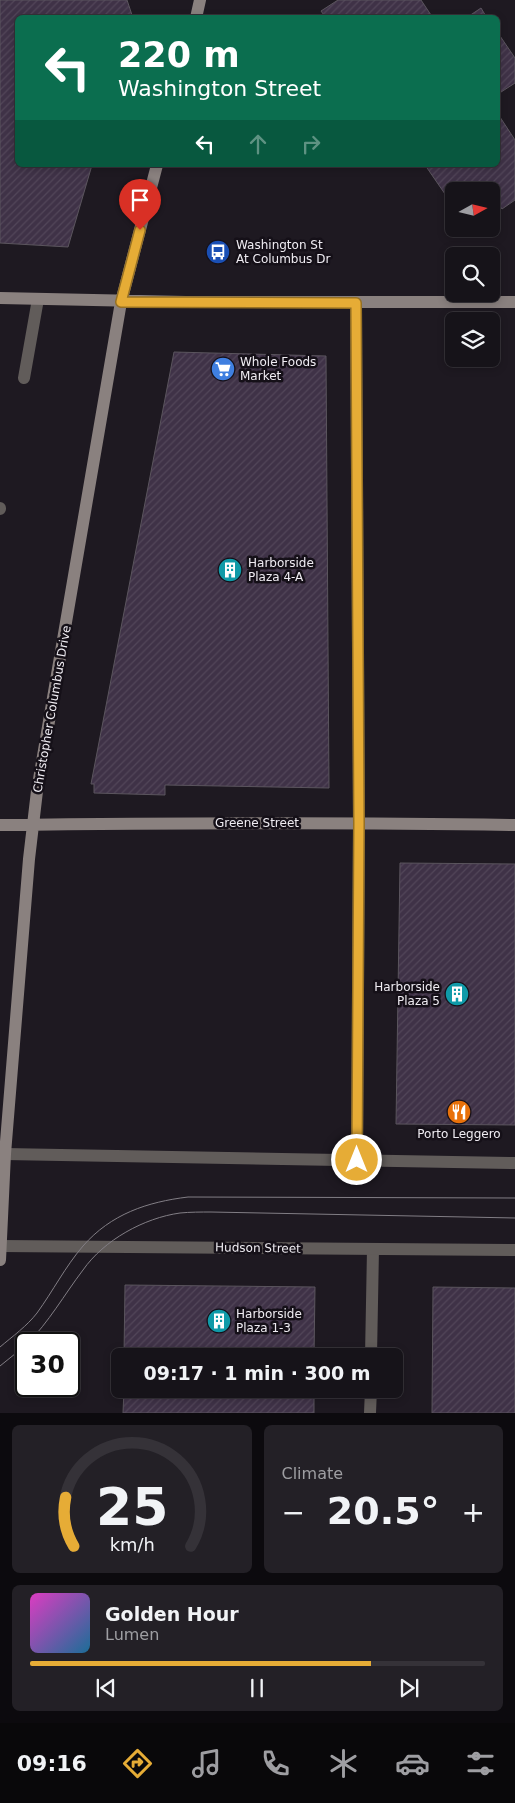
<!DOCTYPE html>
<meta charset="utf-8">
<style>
:root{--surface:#161319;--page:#232026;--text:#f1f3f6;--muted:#9e9ea2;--line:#353238;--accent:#e6ac36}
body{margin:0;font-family:"DejaVu Sans",sans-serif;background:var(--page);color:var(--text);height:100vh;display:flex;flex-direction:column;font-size:19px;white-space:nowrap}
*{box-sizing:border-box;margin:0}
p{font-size:16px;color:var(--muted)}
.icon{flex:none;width:28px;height:28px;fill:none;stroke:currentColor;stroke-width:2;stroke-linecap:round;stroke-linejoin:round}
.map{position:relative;height:1413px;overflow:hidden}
.side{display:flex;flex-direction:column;gap:12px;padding:12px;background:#0c0a0e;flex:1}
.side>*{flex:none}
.banner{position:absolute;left:15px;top:15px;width:485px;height:152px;border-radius:8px;box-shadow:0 2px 8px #0003,0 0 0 1px var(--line);background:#0b6e4f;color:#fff;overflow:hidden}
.needle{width:32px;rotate:82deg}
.fabs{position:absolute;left:445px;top:182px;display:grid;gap:10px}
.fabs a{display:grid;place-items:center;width:55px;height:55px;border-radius:8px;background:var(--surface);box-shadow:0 2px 8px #0003,0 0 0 1px var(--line);font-size:25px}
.speed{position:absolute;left:15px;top:1332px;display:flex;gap:10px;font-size:25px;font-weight:700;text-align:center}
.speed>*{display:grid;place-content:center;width:65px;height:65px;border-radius:50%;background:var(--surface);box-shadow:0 2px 8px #0003,0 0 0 1px var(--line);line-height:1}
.speed .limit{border:2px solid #111;border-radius:8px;background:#fff;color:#111}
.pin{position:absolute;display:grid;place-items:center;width:42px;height:42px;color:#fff;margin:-51px -21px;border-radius:50% 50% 50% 0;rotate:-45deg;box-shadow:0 0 5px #0007}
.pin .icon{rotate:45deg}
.me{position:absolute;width:55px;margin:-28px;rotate:0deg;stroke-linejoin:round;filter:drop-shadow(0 0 4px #0008)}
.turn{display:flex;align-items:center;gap:18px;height:105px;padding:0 20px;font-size:22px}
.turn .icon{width:65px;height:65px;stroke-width:2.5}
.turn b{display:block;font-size:35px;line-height:42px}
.lanes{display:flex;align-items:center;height:48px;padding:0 20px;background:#0003;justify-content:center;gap:25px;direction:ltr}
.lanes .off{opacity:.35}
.big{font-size:38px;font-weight:700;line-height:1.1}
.side .widget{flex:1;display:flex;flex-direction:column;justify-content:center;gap:8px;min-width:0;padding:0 18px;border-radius:8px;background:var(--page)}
.side .dial{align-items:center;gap:0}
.dial svg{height:130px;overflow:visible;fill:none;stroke:var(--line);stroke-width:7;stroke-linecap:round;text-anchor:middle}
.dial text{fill:var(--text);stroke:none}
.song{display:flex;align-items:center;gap:15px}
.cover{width:60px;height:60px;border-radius:8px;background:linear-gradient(135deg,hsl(310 70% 55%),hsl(200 70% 35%))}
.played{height:5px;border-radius:2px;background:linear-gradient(90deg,var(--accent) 75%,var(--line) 75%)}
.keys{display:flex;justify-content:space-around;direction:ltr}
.heat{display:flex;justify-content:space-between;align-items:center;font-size:28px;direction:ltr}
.side .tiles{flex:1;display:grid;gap:12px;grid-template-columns:1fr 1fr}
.widget:last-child{grid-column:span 2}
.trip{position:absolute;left:111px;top:1348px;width:292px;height:50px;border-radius:8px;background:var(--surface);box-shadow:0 2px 8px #0003,0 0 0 1px var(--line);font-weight:700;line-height:50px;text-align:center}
.tabs{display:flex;height:80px;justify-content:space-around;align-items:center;background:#09080a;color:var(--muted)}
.tabs .icon{width:35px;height:35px}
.tabs .active{color:var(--accent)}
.tabs b{font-size:22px;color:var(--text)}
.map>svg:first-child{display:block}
</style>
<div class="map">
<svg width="515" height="1413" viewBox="0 0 515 1413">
<defs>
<pattern id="building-hatch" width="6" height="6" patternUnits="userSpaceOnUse" patternTransform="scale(1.25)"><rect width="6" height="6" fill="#3f3247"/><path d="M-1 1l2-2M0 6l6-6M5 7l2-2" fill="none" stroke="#524659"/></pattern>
</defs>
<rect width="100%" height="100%" fill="#1e1921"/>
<path fill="url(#building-hatch)" stroke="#5b555e" d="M0,0H127L133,18H18V165H92L68,247L0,243Z
M338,0H421L433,18H326L321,11Z
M481,8L487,18H466Z
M498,33L515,58V83L498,94Z
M498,114L515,140V200L502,209L495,199L491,202V191H454V207L425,165H498Z
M213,248L224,249V255H213Z
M174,352L326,356L329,788L165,785V795L94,793V784H91Z
M400,863L515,864V1125L396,1124Z
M125,1285L315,1287L314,1356H124Z
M433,1287L515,1288V1413H432Z
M124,1389H314V1413H123Z"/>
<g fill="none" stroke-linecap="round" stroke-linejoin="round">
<path stroke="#615c5a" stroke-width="12" d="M24,378L38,299
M0,508V509
M371,1356L373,1249
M370,1413L371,1389"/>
<path stroke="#615c5a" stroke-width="12" d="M356,303L359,823L357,1160
M5,1154L515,1163
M0,1246L515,1250"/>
<path stroke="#8a817f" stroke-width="12" d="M196,18L200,0
M0,298L186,302H515
M0,825C172,823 343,822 515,825
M0,1260L5,1154L29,859L37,791L121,302L157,165"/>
<path stroke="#827e85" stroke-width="1" d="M27,1344C49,1322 64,1295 83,1270C104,1240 144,1218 180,1213C190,1212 201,1212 211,1212L515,1218
M0,1347C13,1336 27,1326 37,1313C53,1291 65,1267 83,1246C111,1214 147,1202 188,1197L515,1198
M0,1366L26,1345"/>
</g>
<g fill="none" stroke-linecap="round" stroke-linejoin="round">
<g stroke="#967023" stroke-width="12">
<path id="route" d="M140,230L121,302L356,303L359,823L357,1160"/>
</g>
<use href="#route" stroke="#e6ac36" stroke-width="9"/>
</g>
<defs>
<g id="bus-disc" transform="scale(1.25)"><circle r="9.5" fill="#1a4fb4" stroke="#151018"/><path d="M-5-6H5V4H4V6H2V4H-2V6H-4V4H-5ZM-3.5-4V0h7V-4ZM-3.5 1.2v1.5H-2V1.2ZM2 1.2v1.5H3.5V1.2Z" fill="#fff"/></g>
<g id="supermarket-disc" transform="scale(1.25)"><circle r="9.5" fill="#3f7fe0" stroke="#151018"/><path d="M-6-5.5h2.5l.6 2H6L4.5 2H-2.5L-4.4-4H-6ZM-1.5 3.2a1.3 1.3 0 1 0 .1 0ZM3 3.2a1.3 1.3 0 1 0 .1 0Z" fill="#fff"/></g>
<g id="building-disc" transform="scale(1.25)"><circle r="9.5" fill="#0f9aa8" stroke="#151018"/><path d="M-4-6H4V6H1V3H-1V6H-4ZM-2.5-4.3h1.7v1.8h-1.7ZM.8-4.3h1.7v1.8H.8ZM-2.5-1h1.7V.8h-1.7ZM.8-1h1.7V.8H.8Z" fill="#fff"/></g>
<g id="restaurant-disc" transform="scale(1.25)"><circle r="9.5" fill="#e8710a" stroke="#151018"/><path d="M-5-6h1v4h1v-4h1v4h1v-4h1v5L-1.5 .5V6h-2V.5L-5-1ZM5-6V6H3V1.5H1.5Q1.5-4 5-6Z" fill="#fff"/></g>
</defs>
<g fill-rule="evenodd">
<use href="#bus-disc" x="218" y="252"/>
<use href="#supermarket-disc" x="223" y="369"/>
<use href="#building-disc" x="230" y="570"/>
<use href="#building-disc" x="457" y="994"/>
<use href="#restaurant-disc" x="459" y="1112"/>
<use href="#building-disc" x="219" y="1321"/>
</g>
<g text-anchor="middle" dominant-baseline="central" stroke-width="5" stroke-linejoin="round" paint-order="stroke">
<g font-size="12" fill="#efecf2" stroke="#151018" text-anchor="start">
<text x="236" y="245">Washington St<tspan x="236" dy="14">At Columbus Dr</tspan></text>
<text x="240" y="362">Whole Foods<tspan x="240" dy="14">Market</tspan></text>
<text x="248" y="563">Harborside<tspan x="248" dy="14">Plaza 4-A</tspan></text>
<text x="440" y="987" text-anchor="end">Harborside<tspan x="440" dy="14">Plaza 5</tspan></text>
<text x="459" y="1134" text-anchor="middle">Porto Leggero</text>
<text x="236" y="1314">Harborside<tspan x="236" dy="14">Plaza 1-3</tspan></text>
</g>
<g font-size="12" fill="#efecf2" stroke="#151018">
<text transform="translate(52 709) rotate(-80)">Christopher Columbus Drive</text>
<text x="257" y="823">Greene Street</text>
<text transform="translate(258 1248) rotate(1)">Hudson Street</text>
</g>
</g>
</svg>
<div class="fabs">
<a><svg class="needle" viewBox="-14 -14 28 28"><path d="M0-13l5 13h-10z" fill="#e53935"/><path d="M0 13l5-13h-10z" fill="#9e9ea2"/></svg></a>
<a><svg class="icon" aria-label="search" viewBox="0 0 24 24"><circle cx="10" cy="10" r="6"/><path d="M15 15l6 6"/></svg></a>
<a><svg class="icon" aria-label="layers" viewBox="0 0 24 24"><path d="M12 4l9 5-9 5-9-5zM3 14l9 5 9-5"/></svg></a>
</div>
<div class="speed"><div class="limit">30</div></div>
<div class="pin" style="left:140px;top:230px;background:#d93025"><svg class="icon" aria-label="arrive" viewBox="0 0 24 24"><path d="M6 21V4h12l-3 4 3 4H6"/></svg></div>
<svg class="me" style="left:357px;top:1160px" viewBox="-20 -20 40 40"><circle r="17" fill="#e6ac36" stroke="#fff" stroke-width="3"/><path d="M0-11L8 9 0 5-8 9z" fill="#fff"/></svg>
<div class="trip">09:17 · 1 min · 300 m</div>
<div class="banner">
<div class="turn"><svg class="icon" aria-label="left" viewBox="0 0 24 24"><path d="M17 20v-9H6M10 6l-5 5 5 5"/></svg><div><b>220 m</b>Washington Street</div></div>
<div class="lanes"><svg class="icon" aria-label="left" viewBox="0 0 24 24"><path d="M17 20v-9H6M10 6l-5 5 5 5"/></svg><svg class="icon off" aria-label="ahead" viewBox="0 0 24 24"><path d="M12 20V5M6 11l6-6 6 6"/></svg><svg class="icon off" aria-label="right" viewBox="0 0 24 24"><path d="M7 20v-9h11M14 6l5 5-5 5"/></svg></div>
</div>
</div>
<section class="side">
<div class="tiles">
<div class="widget dial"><svg viewBox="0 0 100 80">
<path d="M14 69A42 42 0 1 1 86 69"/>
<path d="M14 69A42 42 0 0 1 9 39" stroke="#e6ac36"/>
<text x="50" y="56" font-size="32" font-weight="700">25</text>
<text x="50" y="72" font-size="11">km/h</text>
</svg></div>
<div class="widget"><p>Climate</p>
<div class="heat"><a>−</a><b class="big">20.5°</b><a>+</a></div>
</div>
<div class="widget">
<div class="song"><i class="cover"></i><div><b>Golden Hour</b><p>Lumen</p></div></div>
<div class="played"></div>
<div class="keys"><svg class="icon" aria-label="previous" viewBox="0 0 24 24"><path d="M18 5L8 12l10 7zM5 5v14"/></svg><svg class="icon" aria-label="pause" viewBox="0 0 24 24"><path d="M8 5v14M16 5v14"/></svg><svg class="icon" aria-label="next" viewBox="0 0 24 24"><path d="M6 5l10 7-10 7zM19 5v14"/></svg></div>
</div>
</div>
</section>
<nav class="tabs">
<b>09:16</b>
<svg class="icon active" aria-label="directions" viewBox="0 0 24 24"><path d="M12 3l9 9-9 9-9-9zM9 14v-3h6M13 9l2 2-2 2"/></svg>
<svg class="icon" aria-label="music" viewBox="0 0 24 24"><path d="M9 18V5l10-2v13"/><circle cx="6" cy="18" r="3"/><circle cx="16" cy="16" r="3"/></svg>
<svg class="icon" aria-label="phone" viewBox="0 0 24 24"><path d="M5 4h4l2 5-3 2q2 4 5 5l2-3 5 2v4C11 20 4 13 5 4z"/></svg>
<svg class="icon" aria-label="climate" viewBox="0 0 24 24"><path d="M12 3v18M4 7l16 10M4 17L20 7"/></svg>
<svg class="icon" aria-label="car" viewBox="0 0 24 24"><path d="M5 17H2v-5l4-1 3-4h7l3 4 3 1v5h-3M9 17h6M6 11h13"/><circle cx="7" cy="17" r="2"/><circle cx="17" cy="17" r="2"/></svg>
<svg class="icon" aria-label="filters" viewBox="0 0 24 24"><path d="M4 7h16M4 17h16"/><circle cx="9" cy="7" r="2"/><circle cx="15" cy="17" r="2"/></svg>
</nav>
